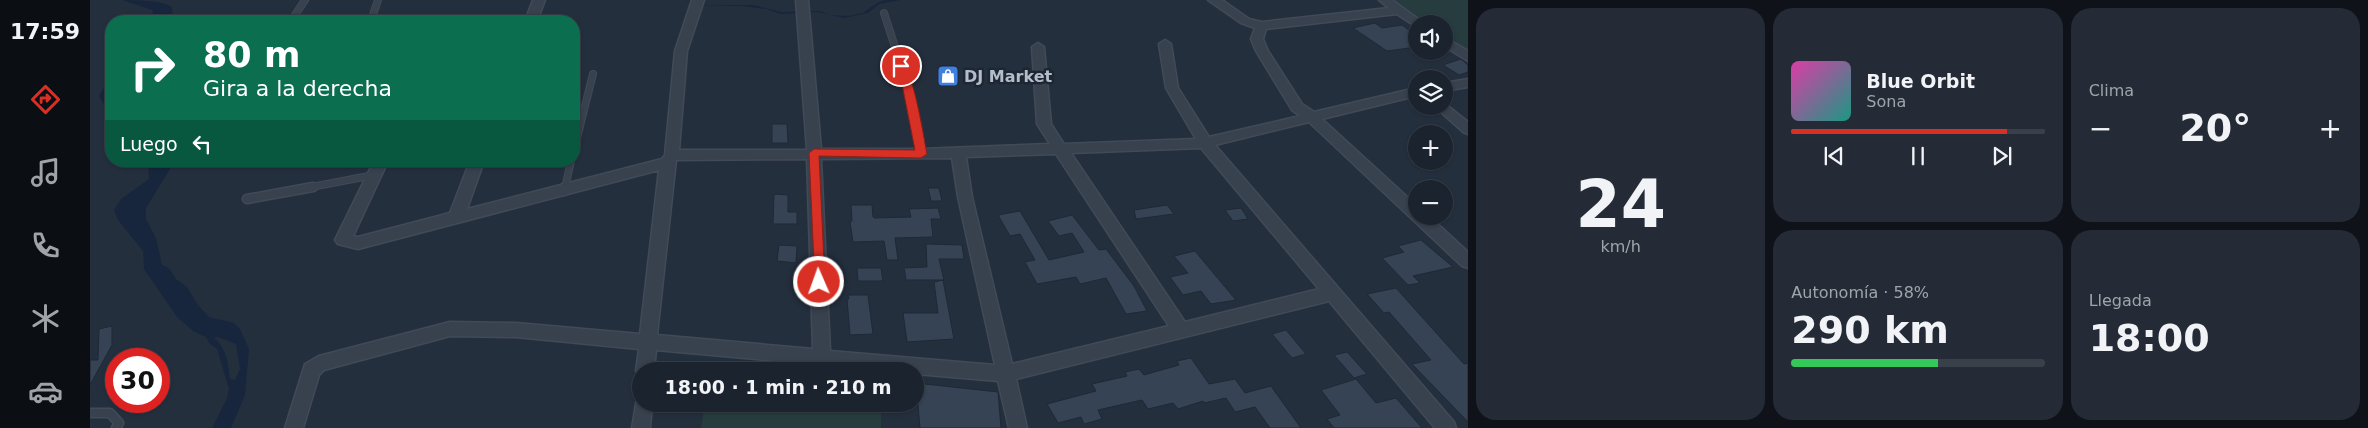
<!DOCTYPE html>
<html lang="es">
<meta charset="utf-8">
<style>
:root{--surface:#1b232e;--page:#242b36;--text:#f1f3f6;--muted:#a0a4aa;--line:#39404a;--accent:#d93025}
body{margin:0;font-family:"DejaVu Sans",sans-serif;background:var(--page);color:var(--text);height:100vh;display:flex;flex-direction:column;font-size:19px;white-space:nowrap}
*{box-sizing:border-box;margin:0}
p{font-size:16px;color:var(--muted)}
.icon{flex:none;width:28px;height:28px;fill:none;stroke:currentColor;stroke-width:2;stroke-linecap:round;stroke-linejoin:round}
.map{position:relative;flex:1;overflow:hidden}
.sheet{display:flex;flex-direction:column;gap:8px;padding:8px;background:#0f1319;width:900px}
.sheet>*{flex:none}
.guide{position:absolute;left:15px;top:15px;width:475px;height:152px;border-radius:20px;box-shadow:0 1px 4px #0004,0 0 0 1px var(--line);background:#0b6e4f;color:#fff;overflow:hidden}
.fabs{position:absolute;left:1318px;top:15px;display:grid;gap:10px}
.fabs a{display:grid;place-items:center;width:45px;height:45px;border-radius:50%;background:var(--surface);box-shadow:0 1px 4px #0004,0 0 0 1px var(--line);font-size:25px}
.speed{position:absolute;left:15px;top:348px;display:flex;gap:10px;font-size:25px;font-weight:700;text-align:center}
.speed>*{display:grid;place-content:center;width:65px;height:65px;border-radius:50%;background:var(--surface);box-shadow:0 1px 4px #0004,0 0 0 1px var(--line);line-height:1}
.speed .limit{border:8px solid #d22;background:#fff;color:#111}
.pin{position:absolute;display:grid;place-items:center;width:42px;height:42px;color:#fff;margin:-21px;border:2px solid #fff;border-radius:50%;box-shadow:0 1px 5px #0007}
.me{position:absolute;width:55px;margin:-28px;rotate:358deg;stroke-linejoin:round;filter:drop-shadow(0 0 4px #0008)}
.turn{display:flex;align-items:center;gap:18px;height:105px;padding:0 15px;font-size:22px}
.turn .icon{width:65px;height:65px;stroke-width:2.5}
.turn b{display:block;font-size:35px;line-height:42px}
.then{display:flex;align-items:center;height:48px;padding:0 15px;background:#0003;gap:10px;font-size:19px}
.big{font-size:38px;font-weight:800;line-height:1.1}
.sheet .widget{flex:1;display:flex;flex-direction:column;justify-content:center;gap:8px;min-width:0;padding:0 18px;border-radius:20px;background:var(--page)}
.sheet .dial{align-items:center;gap:0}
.dial b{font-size:65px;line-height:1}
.song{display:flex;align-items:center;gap:15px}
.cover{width:60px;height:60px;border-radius:8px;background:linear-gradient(135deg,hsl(320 70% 55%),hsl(170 70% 35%))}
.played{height:5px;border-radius:2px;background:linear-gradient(90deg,var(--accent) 85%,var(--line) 85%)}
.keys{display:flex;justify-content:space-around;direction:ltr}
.heat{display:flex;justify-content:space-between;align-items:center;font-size:28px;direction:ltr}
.charge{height:8px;border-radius:4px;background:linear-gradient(90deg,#34c759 58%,var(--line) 0)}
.sheet .tiles{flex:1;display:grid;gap:8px;grid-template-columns:repeat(3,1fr)}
.widget:first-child{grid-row:span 2}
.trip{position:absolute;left:542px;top:362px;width:292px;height:50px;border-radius:25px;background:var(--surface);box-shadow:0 1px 4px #0004,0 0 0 1px var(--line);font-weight:800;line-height:50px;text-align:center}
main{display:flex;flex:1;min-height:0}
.tabs{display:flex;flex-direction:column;width:90px;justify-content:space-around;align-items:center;background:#0b0e12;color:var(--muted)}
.tabs .icon{width:35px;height:35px}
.tabs .on{color:var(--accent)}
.tabs b{font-size:22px;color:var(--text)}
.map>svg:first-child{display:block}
</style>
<main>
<nav class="tabs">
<b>17:59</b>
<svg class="icon on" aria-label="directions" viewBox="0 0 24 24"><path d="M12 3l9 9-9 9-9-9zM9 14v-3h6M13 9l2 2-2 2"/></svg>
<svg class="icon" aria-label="music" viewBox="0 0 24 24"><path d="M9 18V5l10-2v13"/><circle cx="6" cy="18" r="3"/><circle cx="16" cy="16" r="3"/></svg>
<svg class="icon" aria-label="phone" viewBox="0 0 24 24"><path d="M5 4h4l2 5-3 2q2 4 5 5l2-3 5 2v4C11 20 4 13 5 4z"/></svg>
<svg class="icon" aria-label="climate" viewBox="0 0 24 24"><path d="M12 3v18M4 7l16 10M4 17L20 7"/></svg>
<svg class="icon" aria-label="car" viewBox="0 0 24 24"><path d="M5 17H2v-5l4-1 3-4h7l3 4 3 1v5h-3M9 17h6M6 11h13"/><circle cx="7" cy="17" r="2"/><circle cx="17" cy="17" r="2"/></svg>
</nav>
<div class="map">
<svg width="1378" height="428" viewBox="0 0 1378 428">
<rect width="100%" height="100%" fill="#242f3e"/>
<path fill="#263c3f" d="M1297,0H1378V57L1354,40V24H1331Z
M623,363L709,371H621Z
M615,404H791V428H611Z"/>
<path fill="#17263c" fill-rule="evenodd" d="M32,0C42,0 77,0 82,8C83,11 82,16 82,20L65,21L62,10Z
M595,0L613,5H663L692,12L730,11L740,15L758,16L773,13L787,3L795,0H810L789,4L778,13L754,18L728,12L690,14L677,9L651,6L608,5Z
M21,75V117L9,96Z
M58,161H81L80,169L56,208V219L66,238L72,265L79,268L86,279L97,287L108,305L119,317L144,323L150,329L159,349L155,395L141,428H122L137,398L139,389L127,349L119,343L116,337L103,331L87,317L54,269L53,251L28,220L24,210L31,199L59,179ZM128,337L146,344L150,369L145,380L140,379C138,364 137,348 124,338Z"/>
<path fill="#364354" stroke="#1f2835" d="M1285,23L1292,28L1312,25L1326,35V47L1297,51L1263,28Z
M1371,59L1378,65V72L1369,75L1353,65Z
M682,124H697L698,143H682Z
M838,188H849L852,201H841Z
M684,194L698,195V212H707V224H683Z
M761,205H782L783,217L785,218L821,217L819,209L848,208L851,219H841L843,237L805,238L808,260H797L794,241L763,242L760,222L762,221Z
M1077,205L1084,214L1046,219L1044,210Z
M1151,208L1158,219L1143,221L1135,210Z
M930,211L959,260L994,252L982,233L969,236L958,221L982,215L1009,250L1016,249L1044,286L1057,311L1036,314L1016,278L990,284L986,277L947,284L935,262L945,260L930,234L920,236L908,215Z
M1331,240L1363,267L1323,276L1330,283L1318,285L1292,258L1314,252L1308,246Z
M836,244L872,245L874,259H849L854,280H816L814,268L837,267Z
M689,245L707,246L706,263L687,261Z
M1105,251L1120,269L1146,300L1121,304L1111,291L1093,295L1080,277L1098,273L1084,256Z
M767,268H791L793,281H768Z
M853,280L864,339L817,342L813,313H848L844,282Z
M1306,288L1374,364L1378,363V422L1322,364L1341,360L1299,312L1294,313L1277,294Z
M758,295H778L783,334L760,335L757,299H759Z
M22,326V345L0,385V360H8L9,329Z
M1196,330L1216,354L1202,358L1182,334Z
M1257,352L1277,374L1264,378L1244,355Z
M1101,358L1119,384L1145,379L1155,393L1181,386L1211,428H1180L1165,407L1145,412L1136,398L1114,403L1113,401L1088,409L1083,403L1058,409L1052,400L1008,410L1012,419L994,424L991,417L968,423L957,404L1006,391L1002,384L1037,376L1035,372L1049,369L1054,375L1089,365L1087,361Z
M1266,379L1286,403L1306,398L1332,428H1244L1237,419L1250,415L1231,390Z
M826,383L908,392L911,428H830Z"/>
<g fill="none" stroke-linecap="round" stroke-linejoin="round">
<g stroke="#414a57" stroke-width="8">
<path id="service-far1" d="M794,13L817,84L831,154
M201,21L215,0
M281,21L288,0
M484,150L503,74
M216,188L284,175
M475,188L481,161"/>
</g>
<g stroke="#414a57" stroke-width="11">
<path id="service" d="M474,191L475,187
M157,199L223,187
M0,413H20L29,423L26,428"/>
</g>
<g stroke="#414a57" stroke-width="3">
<path id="minor" d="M443,0H455L447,21H435Z
M602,0H614L597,51L589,150H717L706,0H718L731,149H831L960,144L947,124L942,47L948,43L954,47L961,124L974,144L1106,139L1076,88L1069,44L1075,40L1081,44L1088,88L1119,137L1210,116L1202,110L1166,51L1161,39L1165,28L1151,23L1118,0H1132L1159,19L1172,22L1299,8L1289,0H1302L1335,24H1326L1325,26L1307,14L1176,29L1173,39L1178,51L1212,104L1224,112L1326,88V96L1232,119L1326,205V216H1339L1378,252V268L1372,266L1219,122L1125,145L1364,422L1366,428H1345L1239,301L926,379L937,428H919L908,381L826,374V371H797L566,350L564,371H551V378L546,371L549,349L426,337L360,336L234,370L229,375L213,428H195L215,364L229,356L360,322L426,323L550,334L569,170L268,249L248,244L245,240L284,161H298L263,236L268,237L360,213L380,161H394L377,209L572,159L575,155L585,51ZM1111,148L1229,289L1095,322L981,153ZM966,154L1079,326L922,364L882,197L876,157ZM862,158L868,197L905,365L740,351L731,159ZM717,159L723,349L567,335L586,160Z
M1354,37L1378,51V61L1354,46Z
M1378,79V87L1354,91V83Z
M1354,103L1378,122V134L1373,132L1344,106H1354Z
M551,396V404H562L560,428H542L547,398Z"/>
</g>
<use href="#service-far1" stroke="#38414e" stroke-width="6"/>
<use href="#service" stroke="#38414e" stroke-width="8"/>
<use href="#minor" fill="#38414e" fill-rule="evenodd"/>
</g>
<path fill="#d93025" stroke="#8d1f18" d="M811,63C823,67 834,139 837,154L831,158L729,156L735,282L734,286H725L719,153L724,149L825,150L812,84L807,66Z"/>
<defs>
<g id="shop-square" transform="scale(1.125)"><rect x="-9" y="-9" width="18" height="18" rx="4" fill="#3f7fe0" stroke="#1d2633"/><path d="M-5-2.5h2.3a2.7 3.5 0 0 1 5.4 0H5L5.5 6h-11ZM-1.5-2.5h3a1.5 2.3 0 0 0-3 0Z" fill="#fff"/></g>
</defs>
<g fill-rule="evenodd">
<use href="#shop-square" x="858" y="76"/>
</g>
<g text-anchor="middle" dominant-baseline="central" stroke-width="5" stroke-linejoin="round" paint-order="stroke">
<g font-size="16" font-weight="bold" fill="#b4bcc9" stroke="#1d2633" text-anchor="start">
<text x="874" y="76">DJ Market</text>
</g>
</g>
</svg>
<div class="fabs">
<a><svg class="icon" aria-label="sound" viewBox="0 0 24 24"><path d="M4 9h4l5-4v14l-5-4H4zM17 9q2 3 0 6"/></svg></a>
<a><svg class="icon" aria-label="layers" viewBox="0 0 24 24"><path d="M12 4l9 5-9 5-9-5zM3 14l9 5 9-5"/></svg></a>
<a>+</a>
<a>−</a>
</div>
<div class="speed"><div class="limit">30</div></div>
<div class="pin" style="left:811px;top:66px;background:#d93025"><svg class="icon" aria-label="arrive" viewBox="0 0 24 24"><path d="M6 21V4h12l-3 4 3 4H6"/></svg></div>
<svg class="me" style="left:729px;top:282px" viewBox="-20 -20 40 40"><circle r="17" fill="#d93025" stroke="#fff" stroke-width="3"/><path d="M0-11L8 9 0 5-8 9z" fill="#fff"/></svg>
<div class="trip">18:00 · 1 min · 210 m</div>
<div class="guide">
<div class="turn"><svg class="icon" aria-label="right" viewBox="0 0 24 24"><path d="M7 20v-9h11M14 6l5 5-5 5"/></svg><div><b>80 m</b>Gira a la derecha</div></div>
<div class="then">Luego<svg class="icon" aria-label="left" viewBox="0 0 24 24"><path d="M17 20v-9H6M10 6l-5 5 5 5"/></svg></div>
</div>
</div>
<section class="sheet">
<div class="tiles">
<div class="widget dial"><b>24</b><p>km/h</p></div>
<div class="widget">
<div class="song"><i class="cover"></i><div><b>Blue Orbit</b><p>Sona</p></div></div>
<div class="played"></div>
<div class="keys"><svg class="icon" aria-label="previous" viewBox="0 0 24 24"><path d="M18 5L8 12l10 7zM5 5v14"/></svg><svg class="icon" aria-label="pause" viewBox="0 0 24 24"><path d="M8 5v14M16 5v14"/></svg><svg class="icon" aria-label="next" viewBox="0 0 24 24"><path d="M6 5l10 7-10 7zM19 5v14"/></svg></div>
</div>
<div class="widget"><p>Clima</p>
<div class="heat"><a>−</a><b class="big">20°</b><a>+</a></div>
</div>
<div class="widget"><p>Autonomía · 58%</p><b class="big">290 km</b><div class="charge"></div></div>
<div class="widget"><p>Llegada</p><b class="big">18:00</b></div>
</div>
</section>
</main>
